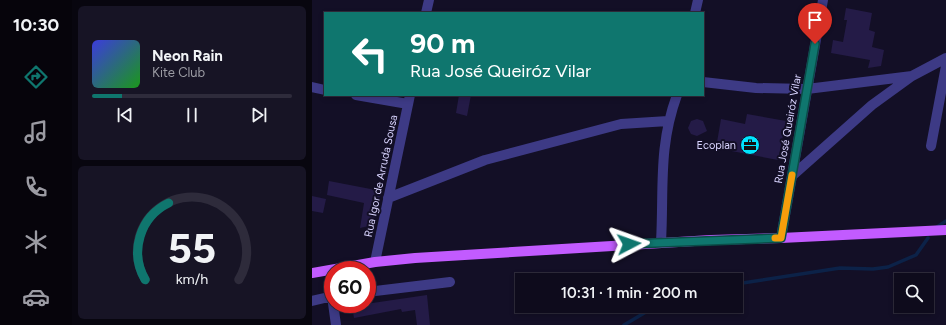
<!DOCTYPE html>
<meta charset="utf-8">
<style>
:root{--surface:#0e0b1c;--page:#171425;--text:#f1f3f6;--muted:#9b9ba3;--line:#2e2b3b;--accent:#0f766e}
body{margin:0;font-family:Figtree,sans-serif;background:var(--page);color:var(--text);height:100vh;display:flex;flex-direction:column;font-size:15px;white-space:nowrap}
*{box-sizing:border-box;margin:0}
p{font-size:13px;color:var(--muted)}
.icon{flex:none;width:22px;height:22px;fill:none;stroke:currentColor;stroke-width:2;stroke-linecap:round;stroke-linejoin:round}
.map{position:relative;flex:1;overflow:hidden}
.sheet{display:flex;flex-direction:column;gap:6px;padding:6px;background:#08060f;width:240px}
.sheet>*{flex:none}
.top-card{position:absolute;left:12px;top:12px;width:380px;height:84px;border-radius:0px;box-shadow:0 2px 6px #0003,0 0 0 1px var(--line);background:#0f766e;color:#fff;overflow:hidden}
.controls{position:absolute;left:582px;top:273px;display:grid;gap:8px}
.controls a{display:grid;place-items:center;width:40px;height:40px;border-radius:0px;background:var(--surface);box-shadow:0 2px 6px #0003,0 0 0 1px var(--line);font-size:20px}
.speed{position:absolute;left:12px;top:261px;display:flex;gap:8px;font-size:20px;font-weight:700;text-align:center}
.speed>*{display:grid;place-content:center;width:52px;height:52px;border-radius:50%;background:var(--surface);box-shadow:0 2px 6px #0003,0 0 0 1px var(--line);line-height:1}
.speed .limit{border:6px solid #d22;background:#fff;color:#111}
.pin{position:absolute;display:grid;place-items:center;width:34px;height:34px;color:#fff;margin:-41px -17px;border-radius:50% 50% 50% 0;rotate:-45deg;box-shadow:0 0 4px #0007}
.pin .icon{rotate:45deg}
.me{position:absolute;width:44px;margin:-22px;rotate:86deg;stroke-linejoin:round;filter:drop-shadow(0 0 3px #0008)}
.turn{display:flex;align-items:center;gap:14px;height:84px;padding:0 20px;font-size:18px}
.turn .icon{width:52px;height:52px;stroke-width:2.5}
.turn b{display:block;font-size:28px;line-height:34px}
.sheet .tile{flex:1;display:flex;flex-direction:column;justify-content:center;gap:6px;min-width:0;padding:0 14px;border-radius:6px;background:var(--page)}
.sheet .dial{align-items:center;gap:0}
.dial svg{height:104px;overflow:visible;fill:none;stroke:var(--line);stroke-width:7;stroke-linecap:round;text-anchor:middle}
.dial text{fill:var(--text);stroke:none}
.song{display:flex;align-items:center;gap:12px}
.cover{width:48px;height:48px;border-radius:6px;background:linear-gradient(135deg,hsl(240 70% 55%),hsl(120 70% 35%))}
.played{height:4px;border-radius:2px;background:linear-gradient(90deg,var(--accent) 15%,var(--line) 15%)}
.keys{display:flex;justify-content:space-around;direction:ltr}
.trip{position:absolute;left:203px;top:273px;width:228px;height:40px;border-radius:0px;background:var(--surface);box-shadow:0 2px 6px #0003,0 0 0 1px var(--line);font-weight:600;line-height:40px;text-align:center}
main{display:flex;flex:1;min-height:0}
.menu{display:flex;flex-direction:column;width:72px;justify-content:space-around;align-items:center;background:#06040b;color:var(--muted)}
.menu .icon{width:28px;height:28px}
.menu .on{color:var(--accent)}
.menu b{font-size:18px;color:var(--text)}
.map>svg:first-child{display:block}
</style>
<main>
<nav class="menu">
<b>10:30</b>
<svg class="icon on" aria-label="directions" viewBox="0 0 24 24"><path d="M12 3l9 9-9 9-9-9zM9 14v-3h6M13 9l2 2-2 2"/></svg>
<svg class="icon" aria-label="music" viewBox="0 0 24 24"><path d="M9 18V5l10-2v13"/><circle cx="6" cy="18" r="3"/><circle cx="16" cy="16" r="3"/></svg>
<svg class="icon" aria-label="phone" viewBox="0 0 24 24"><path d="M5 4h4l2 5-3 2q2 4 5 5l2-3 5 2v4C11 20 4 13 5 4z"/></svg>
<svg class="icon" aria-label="climate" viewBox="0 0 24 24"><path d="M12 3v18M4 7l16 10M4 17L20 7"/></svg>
<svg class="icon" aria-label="car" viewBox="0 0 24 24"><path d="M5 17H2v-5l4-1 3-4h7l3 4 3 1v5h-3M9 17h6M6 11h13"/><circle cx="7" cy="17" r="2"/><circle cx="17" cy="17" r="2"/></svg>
</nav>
<section class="sheet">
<div class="tile">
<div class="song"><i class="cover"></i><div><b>Neon Rain</b><p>Kite Club</p></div></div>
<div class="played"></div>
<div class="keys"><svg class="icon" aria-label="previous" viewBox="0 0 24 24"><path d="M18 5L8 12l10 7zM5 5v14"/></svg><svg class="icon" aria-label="pause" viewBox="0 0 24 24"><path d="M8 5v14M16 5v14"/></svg><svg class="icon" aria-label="next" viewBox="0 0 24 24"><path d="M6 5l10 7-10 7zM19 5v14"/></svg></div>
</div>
<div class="tile dial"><svg viewBox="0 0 100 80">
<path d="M14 69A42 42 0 1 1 86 69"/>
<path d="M14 69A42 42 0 0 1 32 10" stroke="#0f766e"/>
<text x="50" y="56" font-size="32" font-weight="700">55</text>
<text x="50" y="72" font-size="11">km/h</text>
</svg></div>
</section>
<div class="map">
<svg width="634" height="325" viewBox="0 0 634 325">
<rect width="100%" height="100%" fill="#130f26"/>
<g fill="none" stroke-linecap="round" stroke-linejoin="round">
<path stroke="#0c2248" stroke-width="3.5" d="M625,227L634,221
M424,284L528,268L561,269L576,267L604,255L616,238
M312,325L344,306"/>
</g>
<path fill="#241b47" d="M534,8L560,13L557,30L563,32L560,47L572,50L569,66L556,68L558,60L519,53L521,40L531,42L535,20H532Z
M147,95H159L155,116L144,113Z
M435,114L474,121L466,160L404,148L409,119L433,124Z
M385,119L391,121L395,131L385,136L379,134L376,128L379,121Z
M17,181L69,191L61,225L48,228L52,203L15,195Z
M0,196L14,199L11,213L0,211Z
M115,295L118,325H105L103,310L90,312L89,309L42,318L40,306Z"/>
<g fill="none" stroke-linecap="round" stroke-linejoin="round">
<path stroke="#3d3a85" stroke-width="10" d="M114,13L117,0
M383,13L386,0
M391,82L444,88L495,89L600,76
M0,87L13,90
M44,95L96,104
M619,146L634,66
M480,176L560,105L600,76L634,58
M76,198L173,160L309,124L356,121
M469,238L511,0
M349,242C352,189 346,147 365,95
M63,262L98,95
M55,292L138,282
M20,296L24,325
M0,301L21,296"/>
<path stroke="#c25bff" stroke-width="10" d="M0,273L63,262L103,258L399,240L469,238L634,230"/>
</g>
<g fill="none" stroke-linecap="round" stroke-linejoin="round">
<g stroke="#0a4d48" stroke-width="10">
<path id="route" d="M317,244L469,238L503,44"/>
</g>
<use href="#route" stroke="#0f766e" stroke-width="7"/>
<path stroke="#f59e0b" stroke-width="7" d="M463,238H469L480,175"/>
</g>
<defs>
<g id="office-disc" transform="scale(1)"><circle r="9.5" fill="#00e5ff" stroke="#130f26"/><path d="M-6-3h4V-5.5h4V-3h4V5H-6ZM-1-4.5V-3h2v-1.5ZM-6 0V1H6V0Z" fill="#111"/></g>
</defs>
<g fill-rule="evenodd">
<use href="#office-disc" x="438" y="145"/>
</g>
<g text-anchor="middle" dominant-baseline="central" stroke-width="4" stroke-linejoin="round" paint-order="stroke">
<g font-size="11" fill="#d9d4ff" stroke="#130f26">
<text transform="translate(476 129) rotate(-80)">Rua José Queiróz Vilar</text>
<text transform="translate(69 176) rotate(-78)">Rua Igor de Arruda Sousa</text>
</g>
<g font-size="11" fill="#d9d4ff" stroke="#130f26" text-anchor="end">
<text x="424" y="145">Ecoplan</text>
</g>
</g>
</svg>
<div class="controls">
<a><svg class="icon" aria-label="search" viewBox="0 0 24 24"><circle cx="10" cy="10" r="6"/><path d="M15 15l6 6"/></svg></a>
</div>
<div class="speed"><div class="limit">60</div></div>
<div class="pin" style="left:503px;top:44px;background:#d93025"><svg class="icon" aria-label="arrive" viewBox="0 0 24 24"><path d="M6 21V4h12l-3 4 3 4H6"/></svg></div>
<svg class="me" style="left:317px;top:244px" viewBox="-20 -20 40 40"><path d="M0-17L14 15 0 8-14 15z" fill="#0f766e" stroke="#fff" stroke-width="4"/></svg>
<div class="trip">10:31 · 1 min · 200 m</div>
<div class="top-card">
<div class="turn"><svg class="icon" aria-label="left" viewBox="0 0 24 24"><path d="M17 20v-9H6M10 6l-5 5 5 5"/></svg><div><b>90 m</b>Rua José Queiróz Vilar</div></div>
</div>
</div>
</main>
